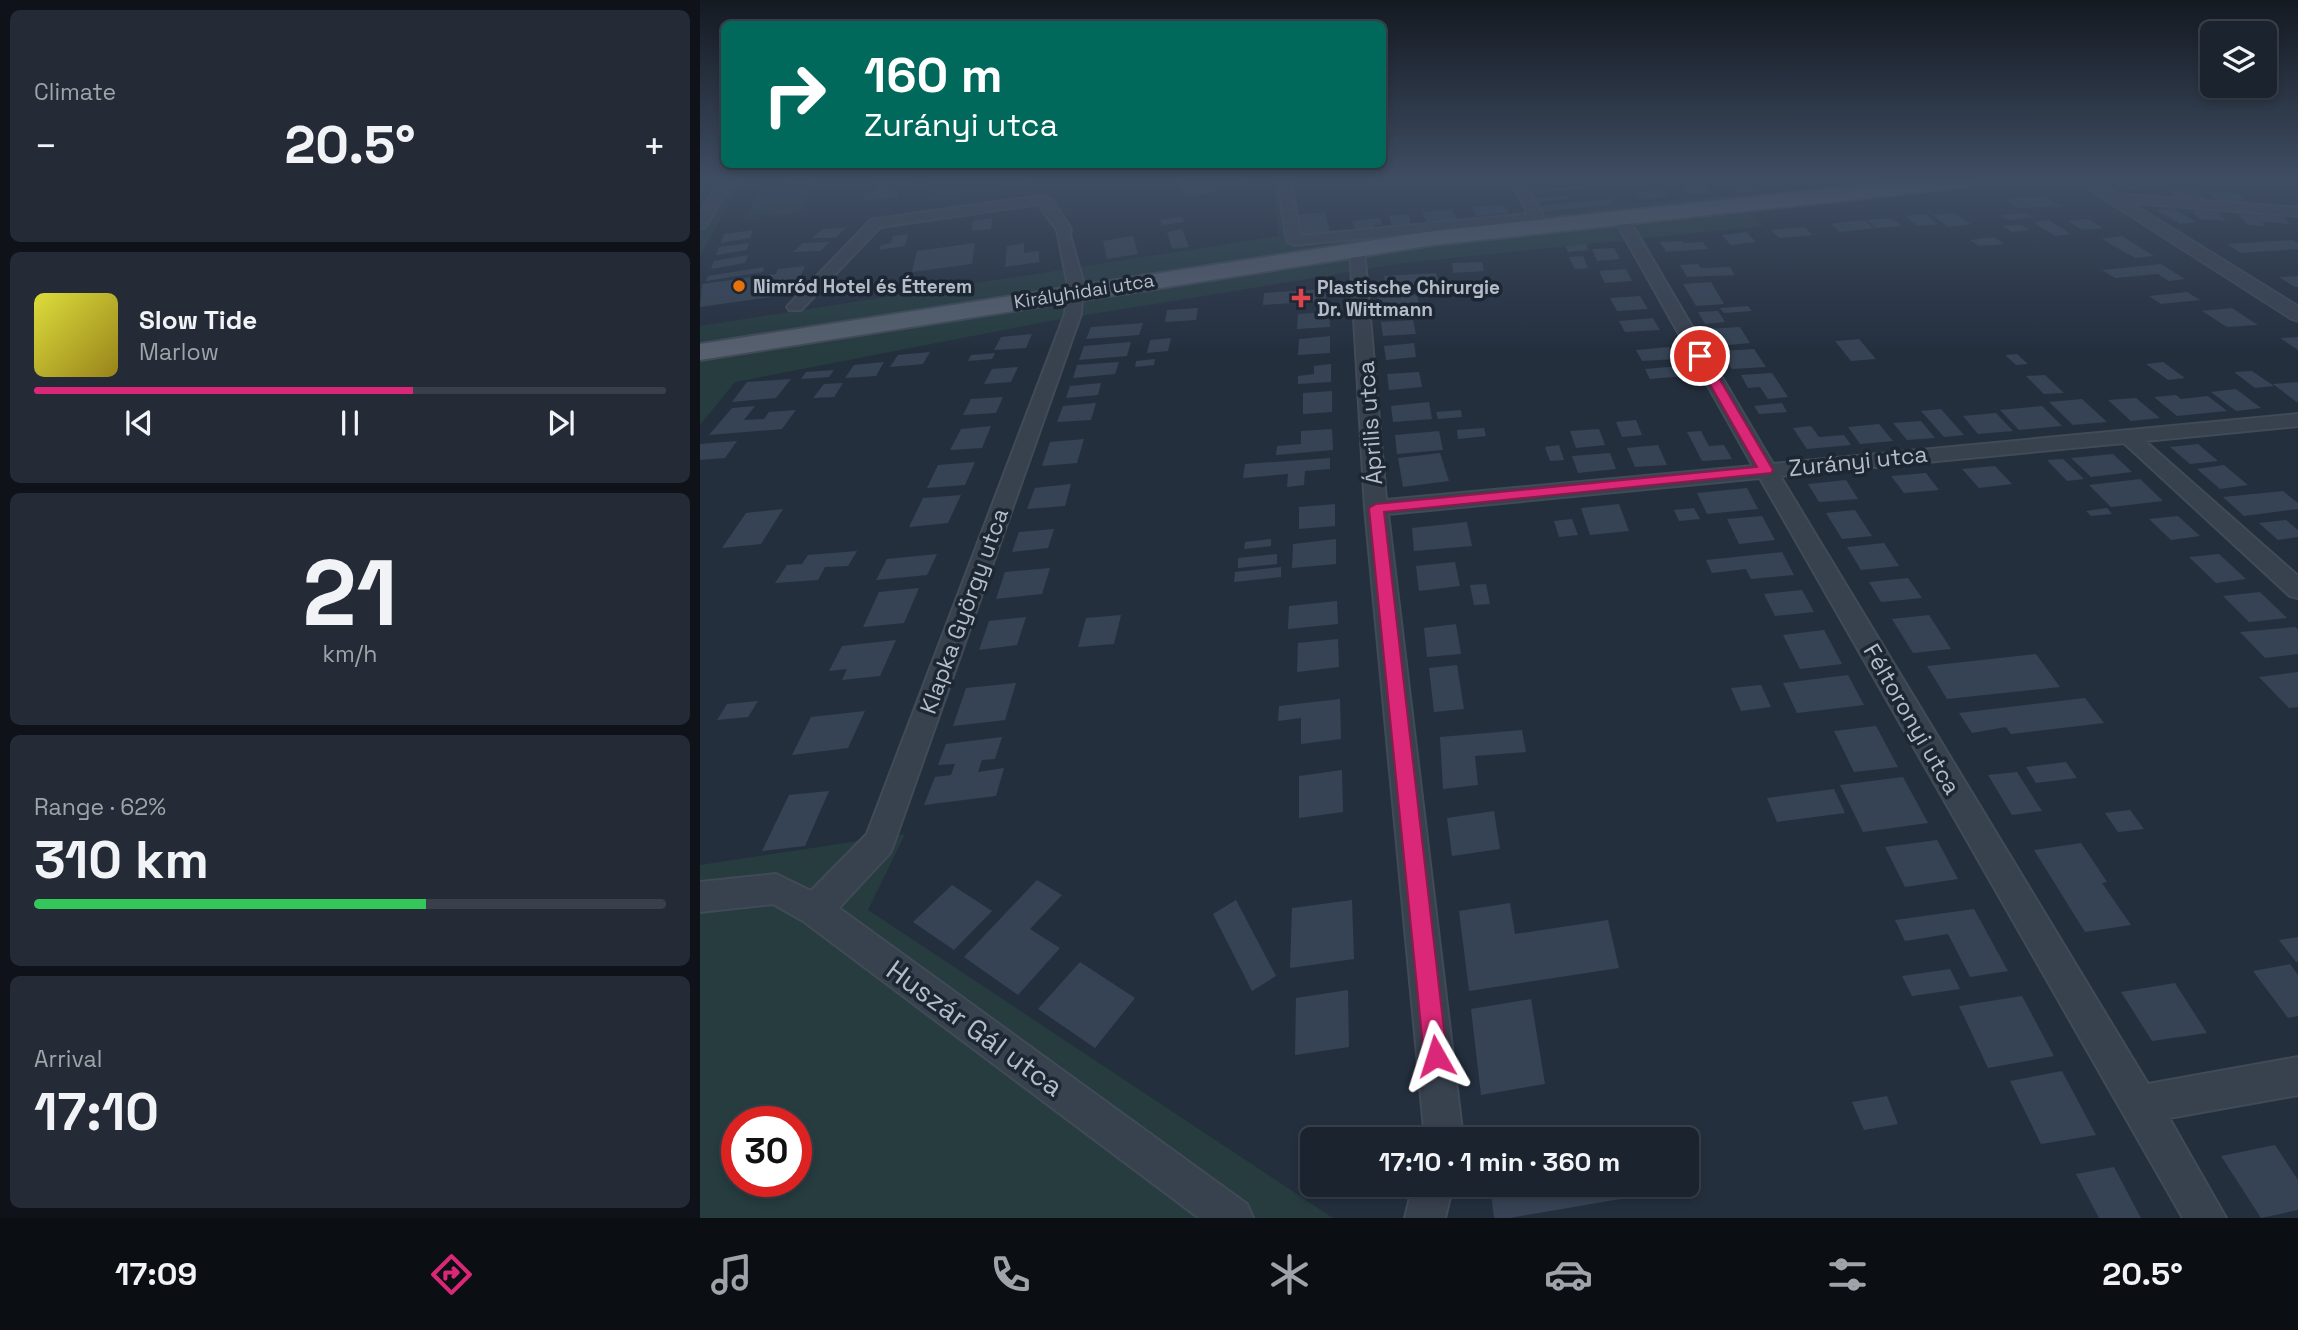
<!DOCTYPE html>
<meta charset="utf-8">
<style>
:root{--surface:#1b232e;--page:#242b36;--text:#f1f3f6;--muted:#a0a4aa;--line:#39404a;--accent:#db2777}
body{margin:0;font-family:"Space Grotesk",sans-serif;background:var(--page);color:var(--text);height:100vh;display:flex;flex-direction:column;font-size:26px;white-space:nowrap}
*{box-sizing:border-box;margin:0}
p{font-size:23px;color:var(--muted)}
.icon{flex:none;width:38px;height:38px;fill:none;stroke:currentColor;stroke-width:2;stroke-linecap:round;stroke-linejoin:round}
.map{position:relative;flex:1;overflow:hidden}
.sheet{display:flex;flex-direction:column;gap:10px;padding:10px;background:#0f1319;width:700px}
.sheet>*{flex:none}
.banner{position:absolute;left:21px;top:21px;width:665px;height:147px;border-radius:10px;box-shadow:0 4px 10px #0003,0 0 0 2px var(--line);background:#00695c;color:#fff;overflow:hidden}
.tools{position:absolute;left:1500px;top:21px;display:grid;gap:14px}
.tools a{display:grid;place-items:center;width:77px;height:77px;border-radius:10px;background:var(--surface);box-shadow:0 4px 10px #0003,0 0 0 2px var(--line);font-size:35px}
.speed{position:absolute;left:21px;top:1106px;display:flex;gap:14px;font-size:35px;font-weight:700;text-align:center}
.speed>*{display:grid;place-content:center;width:91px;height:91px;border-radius:50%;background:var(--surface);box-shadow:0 4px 10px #0003,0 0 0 2px var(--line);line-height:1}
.speed .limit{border:10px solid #d22;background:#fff;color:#111}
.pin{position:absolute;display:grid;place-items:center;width:60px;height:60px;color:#fff;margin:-30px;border:4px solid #fff;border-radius:50%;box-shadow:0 2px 7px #0007}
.me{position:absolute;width:77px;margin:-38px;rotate:354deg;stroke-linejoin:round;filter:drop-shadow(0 0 5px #0008)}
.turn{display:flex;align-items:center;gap:24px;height:147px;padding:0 28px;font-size:32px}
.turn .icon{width:91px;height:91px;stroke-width:2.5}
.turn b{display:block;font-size:49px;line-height:60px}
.big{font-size:52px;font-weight:600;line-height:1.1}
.sheet .tile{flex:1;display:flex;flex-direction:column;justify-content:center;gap:10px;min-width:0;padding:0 24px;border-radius:10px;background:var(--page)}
.sheet .dial{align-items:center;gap:0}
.dial b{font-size:91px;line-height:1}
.song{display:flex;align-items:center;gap:21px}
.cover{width:84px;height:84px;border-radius:10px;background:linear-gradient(135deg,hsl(60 70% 55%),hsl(50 70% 35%))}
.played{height:7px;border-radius:4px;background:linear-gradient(90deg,var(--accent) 60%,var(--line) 60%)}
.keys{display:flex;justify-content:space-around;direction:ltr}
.heat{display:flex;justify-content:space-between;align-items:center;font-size:38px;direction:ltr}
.charge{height:10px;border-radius:5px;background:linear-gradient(90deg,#34c759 62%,var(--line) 0)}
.trip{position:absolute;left:600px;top:1127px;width:399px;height:70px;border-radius:10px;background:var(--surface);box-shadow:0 4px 10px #0003,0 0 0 2px var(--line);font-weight:600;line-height:70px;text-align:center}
.menu{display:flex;height:112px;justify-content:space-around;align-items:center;background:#0b0e12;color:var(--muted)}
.menu .icon{width:49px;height:49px}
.menu .current{color:var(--accent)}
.menu b{font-size:32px;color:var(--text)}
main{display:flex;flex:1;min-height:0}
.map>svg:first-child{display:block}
</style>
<main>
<section class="sheet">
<div class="tile"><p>Climate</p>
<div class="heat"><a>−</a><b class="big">20.5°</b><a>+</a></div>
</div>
<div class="tile">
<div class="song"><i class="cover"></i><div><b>Slow Tide</b><p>Marlow</p></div></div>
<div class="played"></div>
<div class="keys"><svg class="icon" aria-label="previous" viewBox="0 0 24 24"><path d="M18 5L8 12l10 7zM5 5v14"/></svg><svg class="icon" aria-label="pause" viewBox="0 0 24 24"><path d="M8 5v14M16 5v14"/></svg><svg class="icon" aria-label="next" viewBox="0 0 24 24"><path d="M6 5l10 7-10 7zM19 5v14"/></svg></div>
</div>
<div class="tile dial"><b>21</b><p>km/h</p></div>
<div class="tile"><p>Range · 62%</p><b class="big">310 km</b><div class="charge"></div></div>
<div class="tile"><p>Arrival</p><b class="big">17:10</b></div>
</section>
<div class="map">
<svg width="1598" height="1218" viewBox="0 0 1598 1218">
<rect width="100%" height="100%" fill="#242f3e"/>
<path fill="#263c3f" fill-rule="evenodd" d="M0,181H41L0,256Z
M112,181L101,212L45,219L60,187Z
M228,181H328V188L227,201Z
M572,181H589L598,238L1032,194L1063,226L705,263L350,321L35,382L0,425V326L579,236Z
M205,834L168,910L633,1218H0V865ZM37,1122H96V1181H37Z"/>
<path fill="#364354" d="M174,181H213V183L190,186V189L199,188L198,197L163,201L166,192L176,190V188H173Z
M479,181H542L545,187L485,197Z
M766,181H792L795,187L770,189Z
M825,181H874V183L828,187Z
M1055,181H1078L1083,185L1062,188Z
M1412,181H1429L1442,190H1425Z
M1050,182L1061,191L1039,193L1029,184Z
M902,184L905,187L834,193L831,190Z
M1003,185L1011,193L989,195L981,187Z
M1467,189L1498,191L1504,199L1474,197Z
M961,190L968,197L942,200L935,193Z
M1508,192L1539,194L1547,202L1515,200Z
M865,195L868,199L838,202L835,199Z
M1344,196L1361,206L1318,208L1305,199Z
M910,199L915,205L842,212L838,206Z
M804,205L809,213L776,216L773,207Z
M1472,208L1496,222L1480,224L1456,210Z
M752,209L757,219L726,222L722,212Z
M1492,210L1518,212L1526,221L1499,219Z
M625,212L630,232L601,235L597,215Z
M1254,213L1271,224L1249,227L1232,215Z
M1325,213L1333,217L1308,220L1301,215Z
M708,214L711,224L692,226L689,216Z
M1225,214L1238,224L1218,226L1205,216Z
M1538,214L1583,217L1590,224L1562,222L1566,226L1548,225Z
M482,217L484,222L462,225L460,220Z
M292,218L291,229L272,231L273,221Z
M680,218L682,225H674L675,228L655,230L652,221Z
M1191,218L1202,226L1177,228L1167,220Z
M1388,219L1403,228L1382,230L1368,221Z
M1164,220L1174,228L1140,232L1131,224Z
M1349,220L1371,234L1355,236L1333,222Z
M1321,225L1330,230L1312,232L1303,226Z
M1104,227L1113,235L1079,238L1071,230Z
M146,228L135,238H112L123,229Z
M482,229L489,247L472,249L467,232Z
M53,230L50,238L21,243L24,234Z
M1046,232L1056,242L1031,245L1022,235Z
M208,234L205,246L179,250L181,245L191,243L193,236Z
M433,236L438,254L407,259L403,241Z
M1422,236L1454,256L1435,258L1402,239Z
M1294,237L1304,244L1279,246L1270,240Z
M1592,240L1598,243V249L1541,253L1527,244Z
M982,241L984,243L1003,242L1008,249L966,252L960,242Z
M130,242L120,251L93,252L103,243Z
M49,243L47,250L16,255L19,247Z
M275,243L272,264L212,272L217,251Z
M324,243V253L339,251V262L305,267L307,246Z
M886,244L889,250L868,252L865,246Z
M914,248L920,259L897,261L892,249Z
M48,255L45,263L11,269L14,261Z
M883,256L888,268L875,269L869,257Z
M782,262L784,271L753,273L752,263Z
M998,264L1001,268L1030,267L1035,275L987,277L980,265Z
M1461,264L1485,279L1469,281L1458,274L1415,278L1402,270Z
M105,266L99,280L78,283L71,297L0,307L2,284L76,274L78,269Z
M64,267L63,272L6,281L8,276Z
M926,269L932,281L905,283L899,271Z
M736,273L739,283L686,287L684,276Z
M1598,276V287H1595L1579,277Z
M1011,282L1024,304L996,306L983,284Z
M625,289L626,301L563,305L564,293Z
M1487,292L1500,300L1461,304L1449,296Z
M717,295L719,306L680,309L678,298Z
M940,296L948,309L917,311L910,298Z
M1048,306L1052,311L1024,313L1020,308Z
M498,308L496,320L465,322L467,310Z
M1532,308L1558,325L1527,327L1502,311Z
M1018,311L1025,322L1005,324L998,312Z
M629,312L630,327L597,329L598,314Z
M953,318L960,330L925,332L919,321Z
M713,320L716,334L683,336L681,322Z
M443,323L439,335L386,339L391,327Z
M1040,327L1050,343L1018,346L1008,329Z
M332,334L326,348L294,350L301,337Z
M630,336V353L598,355L599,339Z
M1598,337V350L1580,338L1597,337Z
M471,338L468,351L447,353L450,340Z
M1159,339L1176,359L1151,361L1135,341Z
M431,342L427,356L379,360L384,346Z
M714,343L716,357L686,360L684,346Z
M969,347L976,359L942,361L936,350Z
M1054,349L1066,367L1032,369L1021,351Z
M230,352L223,364L190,367L198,355Z
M295,353L292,359L268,361L271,355Z
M1317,354L1328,364L1316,365L1305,355Z
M455,359L454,365L435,367L436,361Z
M184,362L176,376L145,378L154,365Z
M419,362L415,374L373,378L377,365Z
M1463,362L1485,378L1468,380L1446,364Z
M631,364V382L598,384V376L614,374V366Z
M980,366L985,376L950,379L945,369Z
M318,367L311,382L284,384L292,369Z
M134,370L129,377L101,379L106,372Z
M1552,371L1574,386L1555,388L1534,372Z
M719,372L722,387L689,390L687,374Z
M1072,373L1088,397L1068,399L1060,387L1048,388L1041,375Z
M1345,375L1364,393L1344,394L1326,376Z
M91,379L76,398L32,402L47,382Z
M1598,382V403L1573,384Z
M143,383L134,397L113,398L124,384Z
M401,383L398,395L366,398L370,386Z
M1536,389L1561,408L1536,411L1511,392Z
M632,391V412L603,414V393Z
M1476,395L1481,399L1508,396L1527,411L1477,416L1454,397Z
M303,397L296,413L263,415L271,399Z
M1436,398L1460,418L1431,421L1408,400Z
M1382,399L1407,422L1373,425L1349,402Z
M729,402L732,419L693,422L691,406Z
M396,403L391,420L357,422L363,406Z
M1082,403L1087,412L1059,414L1054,406Z
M55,406L44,420L64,419L69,412L96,410L82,429L9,435L32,408Z
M1342,406L1362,426L1319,430L1300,410Z
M1241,409L1264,435L1244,437L1221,411Z
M761,410L762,417L738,419L736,412Z
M1296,413L1313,431L1278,434L1263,416Z
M936,420L942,435L922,437L916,422Z
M1221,421L1235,438L1207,440L1193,423Z
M1179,424L1193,441L1160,444L1148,427Z
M291,426L282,448L250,450L261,429Z
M1111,426L1119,437L1144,435L1151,445L1107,449L1093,428Z
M784,428L786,436L758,439L757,430Z
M632,429L633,450L576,455L577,446L601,444V431Z
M899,429L905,445L876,448L870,431Z
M739,431L743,450L697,454L695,435Z
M1001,431L1009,446L1024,445L1032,459L1002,461L987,432Z
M384,439L377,463L342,466L350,442Z
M37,441L25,458L0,460V444Z
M1498,444L1518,461L1490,464L1470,447Z
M859,445L864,460L850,461L845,447Z
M958,445L967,465L935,467L927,448Z
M740,453L749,481L703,487L698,458Z
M910,453L916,469L878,473L872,456Z
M1413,454L1432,472L1391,477L1371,458Z
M630,458V469L605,471L604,485L587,487L588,474L543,478L545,464Z
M1363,459L1384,479L1367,481L1347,460Z
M275,462L265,485L227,488L238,465Z
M1524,465L1548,485L1520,489L1497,469Z
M1295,466L1312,484L1279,488L1262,469Z
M1226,473L1239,490L1204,493L1191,476Z
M1440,479L1463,501L1411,507L1389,485Z
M1146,480L1158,499L1119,502L1108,484Z
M371,484L365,506L327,509L335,488Z
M1047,488L1058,509L1007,514L997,493Z
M1583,491L1598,503V509L1544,516L1523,497Z
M261,495L248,523L209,527L223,498Z
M635,504V526L599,529V507Z
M919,504L929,531L890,535L881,508Z
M994,508L1000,519L979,521L974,510Z
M1407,508L1412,514L1391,516L1386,511Z
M83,509L61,544L22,548L46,513Z
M1155,510L1172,536L1142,539L1126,513Z
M1062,516L1075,540L1039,544L1027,519Z
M1478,516L1500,536L1471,540L1449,519Z
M872,519L878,535L859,537L854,521Z
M1586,520L1598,530V537L1578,540L1559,523Z
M767,522L772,546L714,551L712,528Z
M354,529L348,548L312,552L319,532Z
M571,539V546L544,549L545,542Z
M636,539V564L592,568L593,544Z
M1184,543L1199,566L1161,570L1147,547Z
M157,551L148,566L125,567L118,580L75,583L87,565L102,564L108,555Z
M1082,552L1094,575L1051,579L1046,569L1012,573L1006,560Z
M237,554L227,575L176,580L187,559Z
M577,554V564L538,568V558Z
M1519,554L1546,579L1516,583L1489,557Z
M755,562L760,586L719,591L716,566Z
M581,567V577L534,582L535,572Z
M350,568L342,594L296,599L305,572Z
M1208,578L1222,598L1181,602L1169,582Z
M786,584L790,604L774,605L770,585Z
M219,588L204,623L163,627L179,592Z
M1102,590L1114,612L1075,616L1064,594Z
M1560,592L1587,618L1549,622L1523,596Z
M637,601L638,624L588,629L589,606Z
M421,615L414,644L378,647L386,618Z
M1229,615L1251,649L1213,653L1192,619Z
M326,617L317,645L279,650L289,621Z
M756,624L761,654L727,657L724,628Z
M1595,627L1598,629V654L1565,658L1540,632Z
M1124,630L1142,664L1100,669L1083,635Z
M638,639L639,667L597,672L598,643Z
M196,640L180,676L142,680L147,669L129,671L142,646Z
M1336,654L1360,687L1247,699L1227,666Z
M757,665L764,709L734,712L729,668Z
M1598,672V707L1589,708L1559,677Z
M1148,675L1164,705L1097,713L1083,683Z
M316,683L305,720L253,726L266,688Z
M1061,685L1071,707L1041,711L1031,688Z
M1385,698L1404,723L1311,734L1306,727L1272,733L1259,713Z
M640,699L641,739L601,744V718L578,721L579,706Z
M58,701L48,717L17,720L27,704Z
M165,711L148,748L92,755L111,717Z
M1176,726L1198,767L1154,772L1134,731Z
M822,730L826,752L775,756L778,785L743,789L740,737Z
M302,737L295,759L282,760L278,772L304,768L296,796L224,805L235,777L251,775L255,764L238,765L246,744Z
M1366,762L1377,778L1336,783L1326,767Z
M642,770L643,812L599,818V776Z
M1317,772L1342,811L1312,815L1288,775Z
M1203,777L1228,823L1163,832L1140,785Z
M1134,789L1145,813L1077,822L1067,798Z
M129,791L105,846L62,851L89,795Z
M1430,810L1444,829L1418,832L1405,813Z
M794,811L800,849L752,856L747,818Z
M1237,840L1258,879L1205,887L1185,847Z
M1381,843L1407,882L1402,883L1431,925L1385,932L1334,850Z
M337,880L362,895L330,929L360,948L318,995L264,957Z
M252,885L292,911L254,950L213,922Z
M536,900L576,976L552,991L513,914Z
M652,900L654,959L590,968L592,908Z
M810,903L815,934L908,920L919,968L769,991L759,911Z
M1274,909L1308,971L1270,977L1248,934L1205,941L1195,920Z
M1598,937V962H1596L1579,940Z
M380,962L435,998L395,1048L338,1009Z
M1590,964L1598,975V1016L1588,1018L1553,971Z
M1250,969L1260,989L1212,996L1202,976Z
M1475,983L1507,1033L1452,1041L1421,992Z
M648,990L649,1047L595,1055L596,998Z
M1322,996L1354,1056L1288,1068L1259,1006Z
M831,999L845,1084L781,1095L771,1009Z
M1362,1071L1396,1135L1341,1144L1310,1081Z
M1187,1096L1198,1124L1164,1130L1152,1102Z
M924,1129L926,1139H870V1138Z
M1575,1145L1598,1180V1210L1561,1218L1521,1156Z
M1414,1167L1441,1218H1399L1376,1174Z
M790,1185H936L938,1196L810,1218H794Z"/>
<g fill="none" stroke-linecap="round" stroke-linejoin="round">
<g stroke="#414a57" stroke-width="4">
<path id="minor" d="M20,181H33L5,227L0,228V213Z
M578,181H591L600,236L828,214L811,181H824L848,225L841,229L836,228L832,222L594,245L587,241Z
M1414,194L1598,208V216L1409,201V195Z
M340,196L352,200L371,229L370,235L383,281L381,314L194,843L190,853L139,908L547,1204L553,1218H499L103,921L73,904L0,912V882L76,874L111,891L167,834L365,314L367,281L357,230L338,204L180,227L101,310H89L87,307L171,220Z
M921,214L928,218L1073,464L1598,414V426L1445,441L1598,576V598L1590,596L1424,443L1080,476L1448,1084L1598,1057V1095L1469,1118L1526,1218H1483L1060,478L688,514L763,1139H725L665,508L650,249L657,245L664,249L686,500L1053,466L914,218Z
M713,1185H753L745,1218H705Z"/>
</g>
<g stroke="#414a57" stroke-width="3">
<path id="tertiary" d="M1376,181H1396L1598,306V321L1591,319Z"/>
</g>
<g stroke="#414a57" stroke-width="4">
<path id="primary" d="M1203,181H1276L1266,187L734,245L0,360V344L734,231Z"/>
</g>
<use href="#minor" fill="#38414e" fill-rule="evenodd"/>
<use href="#tertiary" fill="#38414e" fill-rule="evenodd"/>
<use href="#primary" fill="#56606e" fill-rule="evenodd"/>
</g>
<linearGradient id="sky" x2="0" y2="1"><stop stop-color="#141a22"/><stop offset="0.51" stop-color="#3f4d63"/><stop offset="1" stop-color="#3f4d63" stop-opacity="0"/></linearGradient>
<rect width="1598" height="352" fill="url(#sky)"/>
<path fill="#db2777" stroke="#8e194d" stroke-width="2" d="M996,353L1006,356L1073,470L1071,473L684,512L747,1056L744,1065L736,1068L727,1065L724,1056L669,508L676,504L1057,467L994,356Z"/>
<circle fill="#e8710a" stroke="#1d2633" stroke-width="2.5" cx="39" cy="286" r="7"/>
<path fill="#e0444e" stroke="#1d2633" stroke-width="2.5" d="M597.5 287.5h7v7h7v7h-7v7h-7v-7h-7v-7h7z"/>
<g text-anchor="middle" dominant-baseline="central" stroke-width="7" stroke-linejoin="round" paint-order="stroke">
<g font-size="19" font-weight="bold" fill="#b4bcc9" stroke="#1d2633" text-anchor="start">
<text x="53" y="286">Nimród Hotel és Étterem</text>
<text x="617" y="287">Plastische Chirurgie<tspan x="617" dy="22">Dr. Wittmann</tspan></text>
</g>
<g font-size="19" fill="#b4bcc9" stroke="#1d2633">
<text transform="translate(384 291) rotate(-9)">Királyhidai utca</text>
</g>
<g font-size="23" fill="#b4bcc9" stroke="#1d2633">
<text transform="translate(670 423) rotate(-94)">Április utca</text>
<text transform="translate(1158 461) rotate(-6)">Zurányi utca</text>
<text transform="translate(264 611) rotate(-70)">Klapka György utca</text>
<text transform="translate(1212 719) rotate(60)">Féltoronyi utca</text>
</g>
<g font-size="28" fill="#b4bcc9" stroke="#1d2633">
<text transform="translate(275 1028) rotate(36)">Huszár Gál utca</text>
</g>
</g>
</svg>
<div class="tools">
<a><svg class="icon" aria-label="layers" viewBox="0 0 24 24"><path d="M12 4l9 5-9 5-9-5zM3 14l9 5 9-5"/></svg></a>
</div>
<div class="speed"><div class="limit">30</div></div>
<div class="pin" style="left:1000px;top:356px;background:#d93025"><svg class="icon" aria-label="arrive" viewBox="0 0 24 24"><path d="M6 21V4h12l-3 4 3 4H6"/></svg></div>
<svg class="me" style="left:736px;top:1056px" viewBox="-20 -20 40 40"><path d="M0-17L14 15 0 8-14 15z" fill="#db2777" stroke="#fff" stroke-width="4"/></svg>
<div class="trip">17:10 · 1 min · 360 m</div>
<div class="banner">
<div class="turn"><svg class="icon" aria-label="right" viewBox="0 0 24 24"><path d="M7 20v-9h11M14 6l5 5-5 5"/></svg><div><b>160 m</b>Zurányi utca</div></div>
</div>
</div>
</main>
<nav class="menu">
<b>17:09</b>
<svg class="icon current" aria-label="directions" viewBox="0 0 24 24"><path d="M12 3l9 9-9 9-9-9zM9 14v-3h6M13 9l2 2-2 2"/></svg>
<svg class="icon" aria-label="music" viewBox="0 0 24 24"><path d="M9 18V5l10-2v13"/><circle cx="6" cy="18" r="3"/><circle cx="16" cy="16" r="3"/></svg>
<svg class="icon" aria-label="phone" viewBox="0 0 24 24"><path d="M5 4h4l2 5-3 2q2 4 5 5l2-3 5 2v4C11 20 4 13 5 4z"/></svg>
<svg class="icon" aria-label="climate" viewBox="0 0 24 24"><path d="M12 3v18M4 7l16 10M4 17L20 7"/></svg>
<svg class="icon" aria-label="car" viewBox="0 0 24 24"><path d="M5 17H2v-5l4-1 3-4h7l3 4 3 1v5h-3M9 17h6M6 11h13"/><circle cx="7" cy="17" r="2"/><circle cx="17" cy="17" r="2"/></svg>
<svg class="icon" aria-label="filters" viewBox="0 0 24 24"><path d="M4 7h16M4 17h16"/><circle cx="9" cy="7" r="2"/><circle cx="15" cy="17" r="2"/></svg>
<b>20.5°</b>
</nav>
